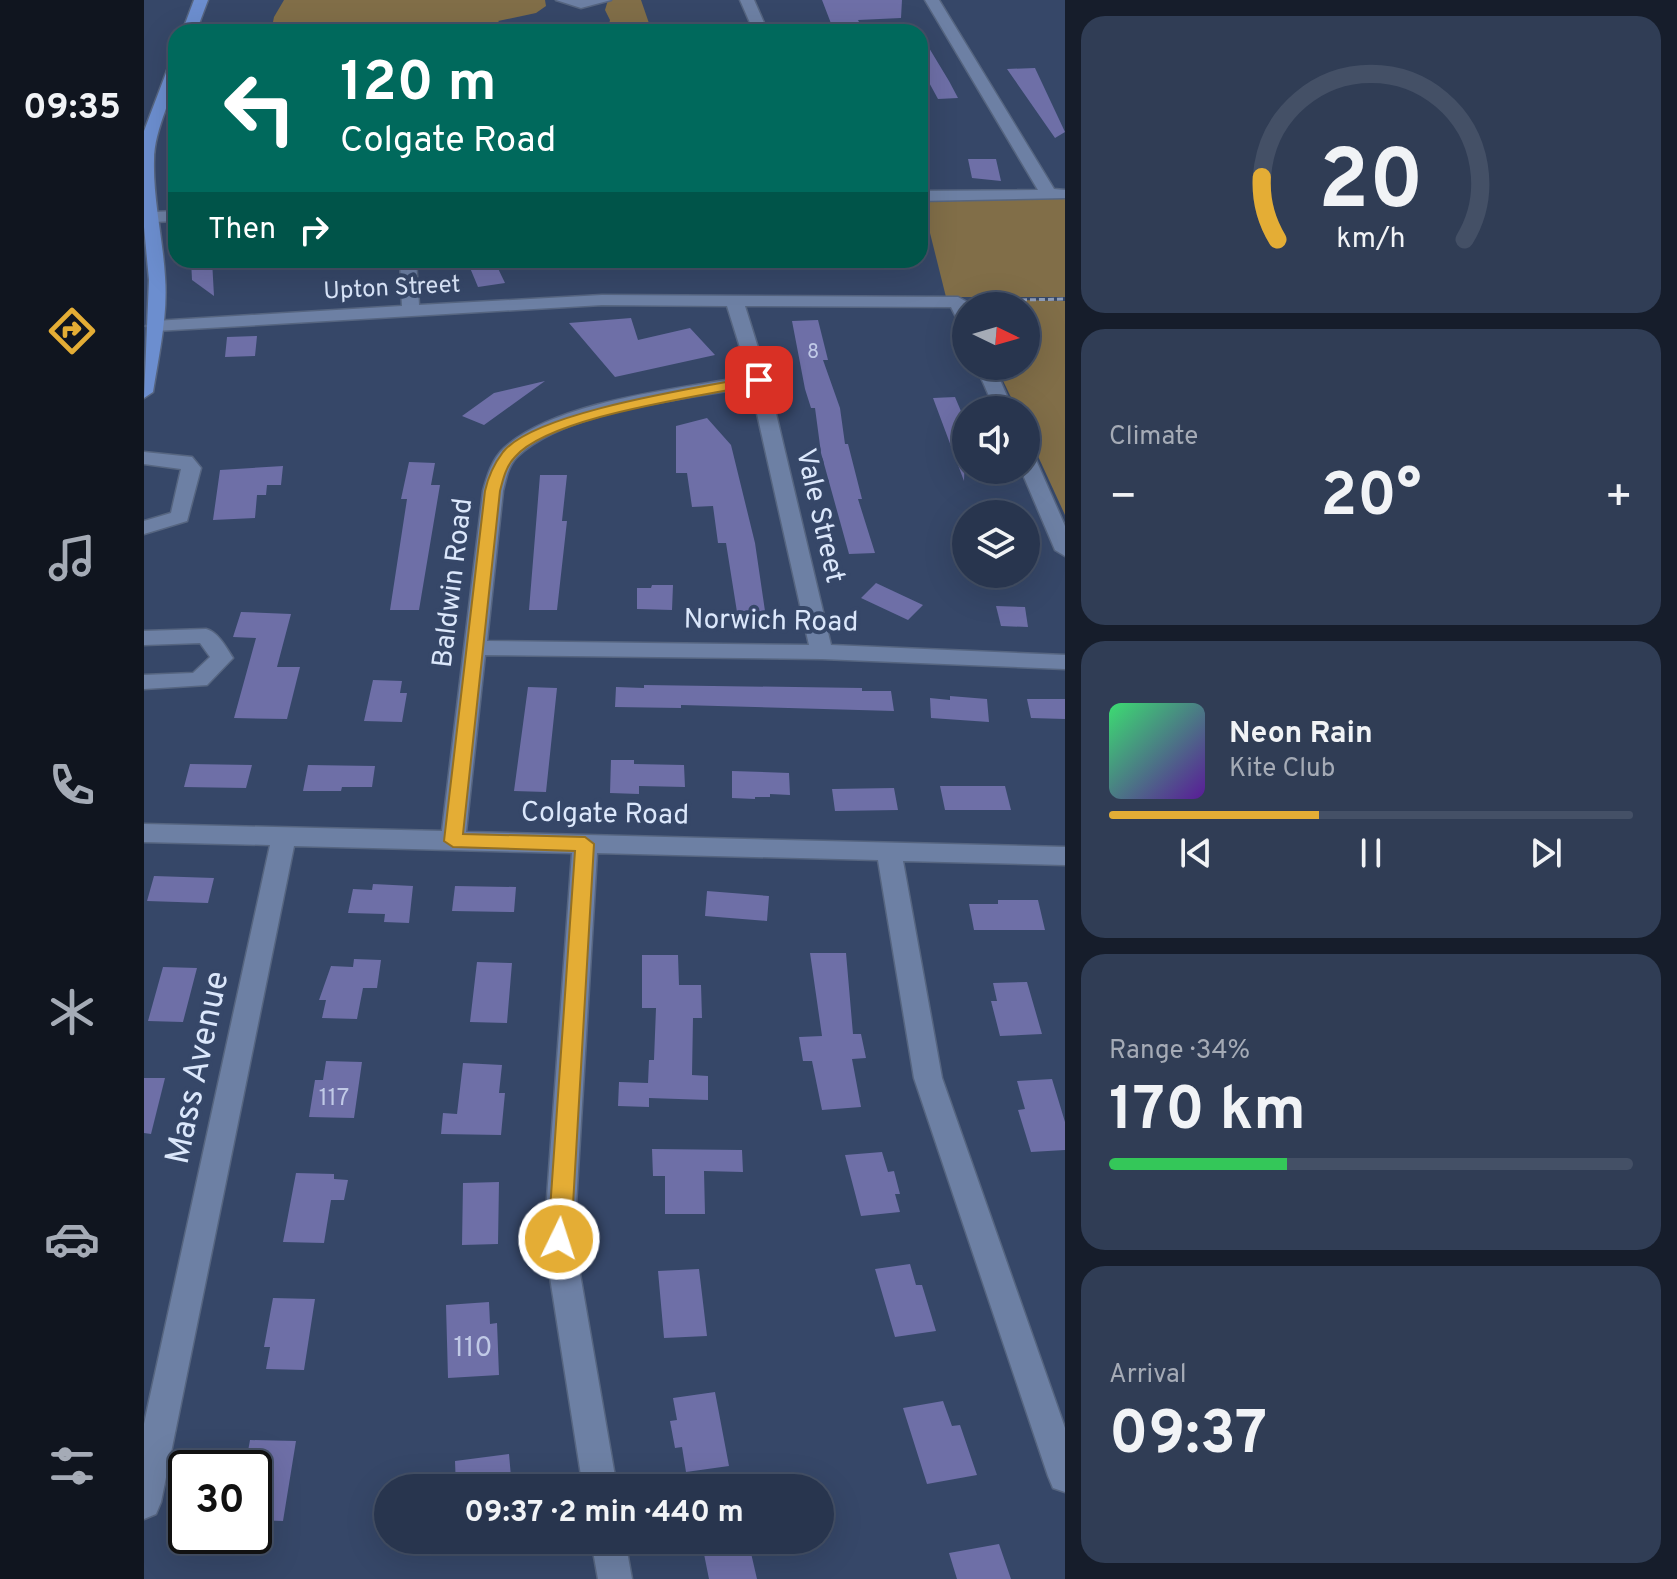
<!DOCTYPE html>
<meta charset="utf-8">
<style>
:root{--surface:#28354e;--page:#303d55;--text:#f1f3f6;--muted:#a5abb6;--line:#445066;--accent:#e4ad35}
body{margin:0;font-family:Overpass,sans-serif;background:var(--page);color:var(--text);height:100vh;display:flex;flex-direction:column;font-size:30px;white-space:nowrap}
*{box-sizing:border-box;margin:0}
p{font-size:26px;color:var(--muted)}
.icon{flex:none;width:44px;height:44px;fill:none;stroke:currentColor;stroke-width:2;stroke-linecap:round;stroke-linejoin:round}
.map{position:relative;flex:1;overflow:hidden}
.drawer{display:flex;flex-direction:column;gap:16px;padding:16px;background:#161d2b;width:612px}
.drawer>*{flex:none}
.hud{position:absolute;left:24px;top:24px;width:760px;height:244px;border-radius:24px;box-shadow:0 8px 32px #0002,0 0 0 2px var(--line);background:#00695c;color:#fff;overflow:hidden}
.needle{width:52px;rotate:95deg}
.tools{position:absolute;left:808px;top:292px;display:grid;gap:16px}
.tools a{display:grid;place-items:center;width:88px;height:88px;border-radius:50%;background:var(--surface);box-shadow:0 8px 32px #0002,0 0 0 2px var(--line);font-size:40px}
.speed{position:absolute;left:24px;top:1450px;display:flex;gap:16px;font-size:40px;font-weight:700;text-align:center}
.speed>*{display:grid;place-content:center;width:104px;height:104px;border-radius:50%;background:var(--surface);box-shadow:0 8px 32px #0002,0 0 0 2px var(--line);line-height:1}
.speed .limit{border:4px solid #111;border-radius:12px;background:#fff;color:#111}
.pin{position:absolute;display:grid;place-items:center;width:68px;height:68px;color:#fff;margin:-34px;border-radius:16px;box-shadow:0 4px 12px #0006}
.me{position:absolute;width:88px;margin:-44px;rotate:4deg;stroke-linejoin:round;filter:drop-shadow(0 0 6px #0008)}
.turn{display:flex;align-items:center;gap:28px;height:168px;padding:0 40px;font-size:36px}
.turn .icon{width:104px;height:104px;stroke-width:2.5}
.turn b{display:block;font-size:56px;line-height:68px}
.then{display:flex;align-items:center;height:76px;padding:0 40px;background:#0003;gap:16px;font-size:30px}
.big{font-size:60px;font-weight:700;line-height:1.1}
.drawer .card{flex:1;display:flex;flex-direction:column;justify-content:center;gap:12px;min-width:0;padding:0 28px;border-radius:24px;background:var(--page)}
.drawer .dial{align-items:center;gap:0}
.dial svg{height:208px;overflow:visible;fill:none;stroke:var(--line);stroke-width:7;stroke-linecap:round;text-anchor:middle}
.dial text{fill:var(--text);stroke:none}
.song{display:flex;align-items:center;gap:24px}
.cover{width:96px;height:96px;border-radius:12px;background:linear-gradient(135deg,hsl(140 70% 55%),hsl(270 70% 35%))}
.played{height:8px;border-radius:4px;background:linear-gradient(90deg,var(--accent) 40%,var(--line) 40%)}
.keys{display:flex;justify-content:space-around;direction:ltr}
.heat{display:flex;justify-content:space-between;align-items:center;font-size:44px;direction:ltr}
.charge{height:12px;border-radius:6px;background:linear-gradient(90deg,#34c759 34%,var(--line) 0)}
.trip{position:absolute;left:230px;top:1474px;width:460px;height:80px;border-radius:40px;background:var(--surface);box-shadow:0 8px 32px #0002,0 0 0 2px var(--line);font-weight:700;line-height:80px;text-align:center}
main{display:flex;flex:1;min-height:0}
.menu{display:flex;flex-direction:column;width:144px;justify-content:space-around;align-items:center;background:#10151f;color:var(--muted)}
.menu .icon{width:56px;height:56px}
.menu .current{color:var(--accent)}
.menu b{font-size:36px;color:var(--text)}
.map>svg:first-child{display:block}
</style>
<main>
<nav class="menu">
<b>09:35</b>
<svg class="icon current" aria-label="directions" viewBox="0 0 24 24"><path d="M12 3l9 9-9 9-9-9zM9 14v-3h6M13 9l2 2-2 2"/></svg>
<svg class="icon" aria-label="music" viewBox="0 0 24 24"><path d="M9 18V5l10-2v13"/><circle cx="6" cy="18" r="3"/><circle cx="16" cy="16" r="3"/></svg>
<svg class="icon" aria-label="phone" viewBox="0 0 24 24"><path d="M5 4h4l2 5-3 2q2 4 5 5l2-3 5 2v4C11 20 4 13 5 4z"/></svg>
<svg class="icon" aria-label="climate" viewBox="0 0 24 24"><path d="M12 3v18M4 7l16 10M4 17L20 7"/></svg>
<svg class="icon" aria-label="car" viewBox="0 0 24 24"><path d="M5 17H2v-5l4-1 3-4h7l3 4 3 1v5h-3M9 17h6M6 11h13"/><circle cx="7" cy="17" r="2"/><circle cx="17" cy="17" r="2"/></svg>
<svg class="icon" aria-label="filters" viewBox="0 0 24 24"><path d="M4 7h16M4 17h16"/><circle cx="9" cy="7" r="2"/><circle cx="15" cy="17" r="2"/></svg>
</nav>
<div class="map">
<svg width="921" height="1579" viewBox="0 0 921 1579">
<rect width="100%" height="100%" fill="#364768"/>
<path fill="#816e48" d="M140,0H401L402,6L392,13L354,21L366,32H127L130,17Z
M464,0H497L508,32H463L466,20L461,10Z
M921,198V297H802L778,201Z
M877,300L921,301V515L882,430V410H873L852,366H882V306H825L824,303Z"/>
<path fill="#6e6fa7" d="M678,0H758L757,18L714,20L716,24L688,26Z
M776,33L805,81L814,98L794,99L776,66Z
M891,68L921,132L911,138L863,69Z
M824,159H852L857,181L828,178Z
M47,260H68L70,296L48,280Z
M350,260L361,283L334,287L324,263Z
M487,318L494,340L546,328L571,355L471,377L425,323Z
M674,320L684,360H679L696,408L701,444H704L718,499H714L731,553L705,554L677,453L671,408H667L661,389L648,321Z
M113,336L111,356L81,357L83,337Z
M401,381L340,425L318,416L350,393Z
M811,397L822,423L820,481L789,398Z
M563,418L587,445L611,543L621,611L593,612L582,543H574L569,506L548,507L543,473H532V426Z
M265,462L291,463L287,485H296L275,610H246L263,499H257Z
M139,466L137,485H123L122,495H113L111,518L69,520L76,470Z
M396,475H423L418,521H423L413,610H385Z
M732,583L779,605L764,620L717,598Z
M508,585H529L528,610L493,609V588H507Z
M852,606L881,607L884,627L857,626Z
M97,612L147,614L133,667H156L143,719L90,718L112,638L89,637Z
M229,680L258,681L256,693H263L258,722L220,721Z
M500,685L718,688V691H747L750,711L537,705V708L471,707L472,687L500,688Z
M384,687L413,688L402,792L370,791Z
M806,696L843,699L845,722L787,718L786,698L806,700Z
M883,699H921V719L887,718Z
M467,760H490V764L540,765L541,787L495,786V794L466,793Z
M46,764L108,765L102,788L40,787Z
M164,765L231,766L228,787H198L197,791H159Z
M588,771L645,773L646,795L626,794V797H611V799L588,798Z
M796,786H861L867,810H801Z
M750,788L754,810L691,811L688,789Z
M10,876L70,878L64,903L3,901Z
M229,884L269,886L265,923L240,922L241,914L204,913L209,889L228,890Z
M311,886L372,887L370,912L308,911Z
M563,891L625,896L623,921L561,916Z
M854,900H894L901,930H830L825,904H854Z
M666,953H702L709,1034H717L722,1058L708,1059L717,1107L678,1110L668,1061H659L655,1037L678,1036Z
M498,955H534L535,985H557L558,1018H549L548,1075L564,1076V1100L505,1098V1107L474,1106L475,1082L504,1083L505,1060H510L512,1008H498Z
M210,959L237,960L233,988H219L213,1019L178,1018L182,1000H175L187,966L209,967Z
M333,962L368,963L363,1023L326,1022Z
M19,967L53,968L39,1022L4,1021Z
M883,982L898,1034L856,1036L847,1001H853L849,983Z
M182,1061L218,1062L210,1118L165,1117L171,1080H179Z
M319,1063L358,1065L355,1093H361L357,1135L297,1134L299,1113L313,1114Z
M0,1078H21L7,1134L0,1133Z
M908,1079L921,1122V1150L887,1152L874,1110L881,1109L873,1081Z
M508,1149L598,1150L599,1172L560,1171L561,1214H521V1176H509Z
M738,1152L744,1172L750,1171L756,1194H751L756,1212L717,1216L701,1155Z
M152,1173L190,1174V1179L204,1180L200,1200H187L180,1243L139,1242Z
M355,1182L354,1244L318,1245L319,1183Z
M766,1264L772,1285H778L792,1331L751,1337L731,1269Z
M555,1269L563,1336L520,1338L514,1271Z
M129,1298L171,1299L160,1370L122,1369L126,1347H120Z
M345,1302L346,1324L353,1323L355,1375L304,1378L302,1305Z
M571,1392L585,1466L542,1472L538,1447L531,1448L526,1421L533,1420L529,1398Z
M799,1401L808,1426L816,1425L833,1475L783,1484L759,1408Z
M106,1440L152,1441L139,1521L110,1520V1468H101Z
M365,1454L368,1488H312L311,1461Z
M579,1540H604L613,1579H565L558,1544Z
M855,1544L867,1579H813L805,1553Z"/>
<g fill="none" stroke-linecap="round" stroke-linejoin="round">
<g stroke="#566580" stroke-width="3">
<path id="minor" d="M412,0H467L437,8Z
M596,0H610L624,32H610Z
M781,0H795L910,189L921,190V198L776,201V191L894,190Z
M32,211V221L9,222L1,217L9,212Z
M256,260H272L275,305L458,295L814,297L823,302L822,326L816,325L807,307L601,306L624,380L687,645L921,655V669L678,659L341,655L322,832L921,847V865L759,861L798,1078L921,1428V1492L909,1488L904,1476L770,1078L734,860L453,853L430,1239L473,1488H439L400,1239L428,853L150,846L17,1502L12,1514L0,1519V1424L126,845L0,842V824L298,831L339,491C343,476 348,459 360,448C414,400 535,389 605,376L583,306L458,305L11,331L2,326L11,321L258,306ZM607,387L665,645L343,641L359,491C362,479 364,466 373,457C421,410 542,399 607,387Z
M832,366H850L869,410H851Z
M0,452L48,457L57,468L43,521L0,534V521L27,513L37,469L0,464Z
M882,454L892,460L921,526V556L911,550L877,470H882Z
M62,629C74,632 82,647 89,658L63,685L0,689V675L49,673L66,657L56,643L0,645V631Z
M447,1540H481L488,1579H454Z"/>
</g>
<g stroke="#566580" stroke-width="3">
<path id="major" d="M50,0H64L52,32H38Z
M32,61C32,98 10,125 10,161C9,199 19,239 21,277C24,315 15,354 9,392L0,398L5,280L0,227V131L25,65Z"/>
</g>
<path stroke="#8e9cb6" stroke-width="3" stroke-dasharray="6 3" stroke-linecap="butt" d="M832,301L921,299"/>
<use href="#minor" fill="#6d80a4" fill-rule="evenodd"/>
<use href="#major" fill="#6c8ecf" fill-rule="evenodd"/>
</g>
<path fill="#e4ad35" stroke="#947022" stroke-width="2" d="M615,376L620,377V383C563,396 407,415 371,457C362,466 359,479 356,491L319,834L441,837L450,844L427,1239L423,1246L415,1249L407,1246L404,1239L431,851L309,847L300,841L341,491C344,477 350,464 359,452C392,411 559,387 615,376Z"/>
<g text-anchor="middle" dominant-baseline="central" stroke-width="8" stroke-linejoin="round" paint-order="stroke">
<g font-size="20" fill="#c0c9e6">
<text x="669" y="353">8</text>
</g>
<g font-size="24" fill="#dbe7fb" stroke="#364768">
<text transform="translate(248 289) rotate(-3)">Upton Street</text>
</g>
<g font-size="24" fill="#c0c9e6">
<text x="190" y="1099">117</text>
</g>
<g font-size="28" fill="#dbe7fb" stroke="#364768">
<text transform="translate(675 516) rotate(77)">Vale Street</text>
<text transform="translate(310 583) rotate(-83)">Baldwin Road</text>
<text transform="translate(627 622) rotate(1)">Norwich Road</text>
<text transform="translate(461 815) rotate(1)">Colgate Road</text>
</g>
<g font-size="28" fill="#c0c9e6">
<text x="329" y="1349">110</text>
</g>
<g font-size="34" fill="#dbe7fb" stroke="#364768">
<text transform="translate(55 1068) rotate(-78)">Mass Avenue</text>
</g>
</g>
</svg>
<div class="tools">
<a><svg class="needle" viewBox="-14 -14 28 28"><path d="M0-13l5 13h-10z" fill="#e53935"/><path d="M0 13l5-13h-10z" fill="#a5abb6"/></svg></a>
<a><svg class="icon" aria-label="sound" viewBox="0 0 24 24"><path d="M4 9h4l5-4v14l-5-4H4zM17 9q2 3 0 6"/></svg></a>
<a><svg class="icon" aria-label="layers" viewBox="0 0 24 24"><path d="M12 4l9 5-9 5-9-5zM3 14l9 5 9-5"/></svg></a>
</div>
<div class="speed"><div class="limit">30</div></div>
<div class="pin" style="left:615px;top:380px;background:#d93025"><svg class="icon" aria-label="arrive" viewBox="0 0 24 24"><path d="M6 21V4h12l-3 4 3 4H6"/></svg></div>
<svg class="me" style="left:415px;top:1239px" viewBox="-20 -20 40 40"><circle r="17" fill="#e4ad35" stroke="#fff" stroke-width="3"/><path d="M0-11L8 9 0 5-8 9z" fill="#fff"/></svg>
<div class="trip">09:37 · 2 min · 440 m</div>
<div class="hud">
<div class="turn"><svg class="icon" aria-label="left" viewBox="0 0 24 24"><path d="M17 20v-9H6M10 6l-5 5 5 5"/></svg><div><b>120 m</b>Colgate Road</div></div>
<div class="then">Then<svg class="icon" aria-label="right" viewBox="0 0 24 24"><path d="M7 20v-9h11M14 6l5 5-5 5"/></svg></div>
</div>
</div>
<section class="drawer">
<div class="card dial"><svg viewBox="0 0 100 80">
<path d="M14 69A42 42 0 1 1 86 69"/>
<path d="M14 69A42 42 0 0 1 8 45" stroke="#e4ad35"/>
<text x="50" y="56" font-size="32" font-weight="700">20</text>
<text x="50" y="72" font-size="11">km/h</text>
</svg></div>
<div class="card"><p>Climate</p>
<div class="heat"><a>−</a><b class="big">20°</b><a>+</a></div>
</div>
<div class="card">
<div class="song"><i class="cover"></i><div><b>Neon Rain</b><p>Kite Club</p></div></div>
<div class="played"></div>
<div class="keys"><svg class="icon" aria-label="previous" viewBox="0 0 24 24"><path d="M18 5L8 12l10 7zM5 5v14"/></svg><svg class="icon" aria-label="pause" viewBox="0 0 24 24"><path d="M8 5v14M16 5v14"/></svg><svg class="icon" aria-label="next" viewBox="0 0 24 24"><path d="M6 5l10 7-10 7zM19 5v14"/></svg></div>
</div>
<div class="card"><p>Range · 34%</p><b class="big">170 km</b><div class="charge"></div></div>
<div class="card"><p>Arrival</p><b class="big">09:37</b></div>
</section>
</main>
